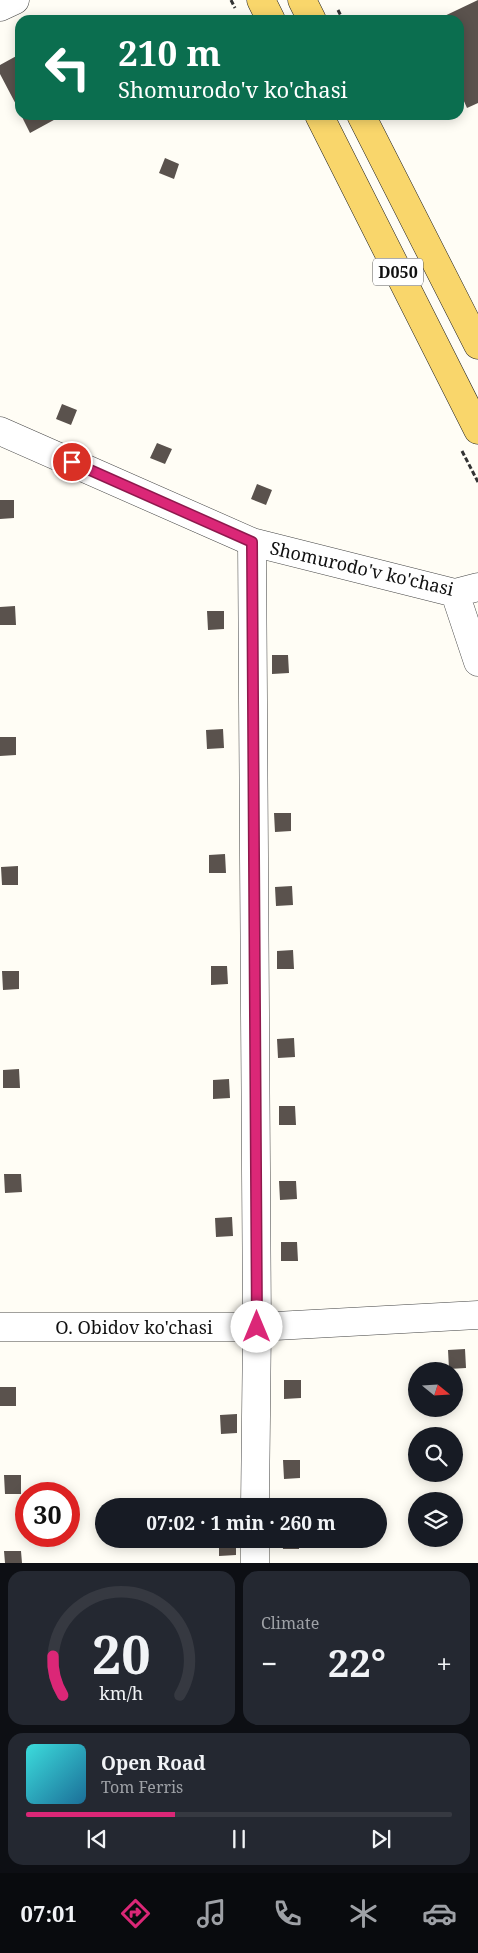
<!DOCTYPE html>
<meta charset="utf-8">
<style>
:root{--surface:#171b24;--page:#242831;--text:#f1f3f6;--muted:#9ea1a6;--line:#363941;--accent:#db2777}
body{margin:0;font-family:"Noto Serif",serif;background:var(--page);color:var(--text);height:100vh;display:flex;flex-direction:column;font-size:19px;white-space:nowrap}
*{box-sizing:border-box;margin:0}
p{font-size:16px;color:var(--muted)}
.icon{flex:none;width:28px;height:28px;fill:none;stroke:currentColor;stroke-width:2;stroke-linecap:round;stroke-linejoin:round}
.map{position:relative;height:1563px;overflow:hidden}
.details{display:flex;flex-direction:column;gap:8px;padding:8px;background:#0d0f14;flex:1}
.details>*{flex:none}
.banner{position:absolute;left:15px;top:15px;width:449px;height:105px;border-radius:15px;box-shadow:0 2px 12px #0003;background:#0b6e4f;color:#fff;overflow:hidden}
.needle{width:32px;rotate:108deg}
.buttons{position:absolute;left:408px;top:1362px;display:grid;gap:10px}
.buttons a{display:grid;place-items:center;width:55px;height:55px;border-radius:50%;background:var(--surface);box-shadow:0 2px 12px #0003;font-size:25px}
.speed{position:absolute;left:15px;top:1482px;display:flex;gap:10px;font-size:25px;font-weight:700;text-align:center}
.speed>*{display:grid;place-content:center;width:65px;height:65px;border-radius:50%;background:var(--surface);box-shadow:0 2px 12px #0003;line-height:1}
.speed .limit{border:8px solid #d22;background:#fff;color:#111}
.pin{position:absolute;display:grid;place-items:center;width:42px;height:42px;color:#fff;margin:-21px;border:2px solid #fff;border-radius:50%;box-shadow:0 1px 5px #0007}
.me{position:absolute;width:55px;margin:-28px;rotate:0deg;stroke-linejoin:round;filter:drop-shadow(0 0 4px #0008)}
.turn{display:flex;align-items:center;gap:18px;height:105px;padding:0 20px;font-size:22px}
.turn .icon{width:65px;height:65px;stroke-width:2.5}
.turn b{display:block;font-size:35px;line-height:42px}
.big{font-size:38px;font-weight:700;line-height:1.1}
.details .tile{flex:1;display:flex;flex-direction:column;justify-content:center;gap:8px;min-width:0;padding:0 18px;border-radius:15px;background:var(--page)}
.details .dial{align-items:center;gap:0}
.dial svg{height:130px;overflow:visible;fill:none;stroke:var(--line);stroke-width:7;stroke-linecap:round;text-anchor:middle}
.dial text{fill:var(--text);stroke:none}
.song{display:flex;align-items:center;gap:15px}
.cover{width:60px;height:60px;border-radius:8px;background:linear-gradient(135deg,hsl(180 70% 55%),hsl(200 70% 35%))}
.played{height:5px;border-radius:2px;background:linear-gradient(90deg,var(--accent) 35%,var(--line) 35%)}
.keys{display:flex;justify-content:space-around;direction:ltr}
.heat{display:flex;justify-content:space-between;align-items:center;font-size:28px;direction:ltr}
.details .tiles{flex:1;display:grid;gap:8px;grid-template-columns:1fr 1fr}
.tile:last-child{grid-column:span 2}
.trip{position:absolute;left:95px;top:1498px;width:292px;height:50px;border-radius:25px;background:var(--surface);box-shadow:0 2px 12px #0003;font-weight:700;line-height:50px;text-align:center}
.tabs{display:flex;height:80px;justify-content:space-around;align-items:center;background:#090b0e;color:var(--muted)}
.tabs .icon{width:35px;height:35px}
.tabs .selected{color:var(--accent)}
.tabs b{font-size:22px;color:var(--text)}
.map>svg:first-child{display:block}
</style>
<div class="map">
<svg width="478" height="1563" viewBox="0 0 478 1563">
<rect width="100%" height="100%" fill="#fffdf5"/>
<path fill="#5a524d" d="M478,0V103L467,108L459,90V20H436Z
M20,54V112L0,74V65Z
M21,115H63L30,133Z
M165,158L179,164L174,179L159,173Z
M62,404L77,410L71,425L56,419Z
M157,443L172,449L165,464L150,458Z
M257,484L272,490L266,505L251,499Z
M0,500H14V518L0,519Z
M15,606L16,625H0V607Z
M207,611H224V629L208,630Z
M272,655H288L289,673L272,674Z
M223,729L224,748L207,749L206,730Z
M0,737H16V755L0,756Z
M274,813H291V831L275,832Z
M225,854L226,873H209V855Z
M18,866V885H2L1,867Z
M292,886L293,905L276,906L275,887Z
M293,950L294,969H277V951Z
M211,966H227L228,984L211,985Z
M2,971H19V989L3,990Z
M294,1038L295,1057L278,1058L277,1039Z
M19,1069L20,1088H3V1070Z
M229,1079L230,1098L213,1099V1080Z
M279,1106H295L296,1125H279Z
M4,1174H21L22,1192L5,1193Z
M279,1181H296L297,1199L280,1200Z
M232,1217L233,1236L216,1237L215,1218Z
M281,1242H297L298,1261H281Z
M465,1349L466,1368L449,1369L448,1350Z
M284,1380H301V1398L284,1399Z
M0,1387H16V1406H0Z
M237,1414V1433L221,1434L220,1415Z
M283,1460H300V1478L284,1479Z
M4,1475H21V1494H5Z
M219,1539H236V1555L219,1556Z
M282,1539H299V1549H283Z
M4,1551H21L22,1563H5Z"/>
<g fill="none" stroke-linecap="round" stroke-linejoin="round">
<g stroke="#444" stroke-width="29">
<path id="minor" d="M0,7L15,0
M0,431L252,542L455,593L478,587
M252,542L257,1327L255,1506
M455,593L478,662
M0,1327H257L478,1315
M255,1563V1539"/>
</g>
<g stroke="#222" stroke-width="29">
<path id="major" d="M261,0L271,20
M302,0L312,20
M319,115L478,430
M361,115L478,345"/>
</g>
<path stroke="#333" stroke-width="3" stroke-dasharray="5 2.5" stroke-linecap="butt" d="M231,0L235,8
M338,10L343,20
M462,451L478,482"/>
<use href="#minor" stroke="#fff" stroke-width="28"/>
<use href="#major" stroke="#f9d66b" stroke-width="28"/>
</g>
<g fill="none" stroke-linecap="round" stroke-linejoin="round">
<g stroke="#8e194d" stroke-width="12">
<path id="route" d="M72,462L252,542L257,1327"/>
</g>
<use href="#route" stroke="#db2777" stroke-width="9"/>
</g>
<g text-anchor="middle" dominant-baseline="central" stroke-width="5" stroke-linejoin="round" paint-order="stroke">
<rect fill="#fff" stroke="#585858" stroke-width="1" x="373" y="258.5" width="50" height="27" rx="4"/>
<g font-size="16" font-weight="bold" fill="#111">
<text x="398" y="272">D050</text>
</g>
<g font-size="18" fill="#111" stroke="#fff">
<text transform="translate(362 568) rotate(13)">Shomurodo'v ko'chasi</text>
<text x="134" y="1327">O. Obidov ko'chasi</text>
</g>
</g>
</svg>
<div class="buttons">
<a><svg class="needle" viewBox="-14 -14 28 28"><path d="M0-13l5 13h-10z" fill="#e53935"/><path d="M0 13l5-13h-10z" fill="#9ea1a6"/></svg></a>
<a><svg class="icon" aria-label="search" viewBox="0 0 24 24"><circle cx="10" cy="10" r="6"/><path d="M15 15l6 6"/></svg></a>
<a><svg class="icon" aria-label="layers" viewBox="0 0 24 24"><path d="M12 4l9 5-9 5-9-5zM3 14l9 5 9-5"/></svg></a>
</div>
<div class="speed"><div class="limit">30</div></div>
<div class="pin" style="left:72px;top:462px;background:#d93025"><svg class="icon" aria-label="arrive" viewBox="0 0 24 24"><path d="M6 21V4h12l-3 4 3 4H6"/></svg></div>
<svg class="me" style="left:257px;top:1327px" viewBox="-20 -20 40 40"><circle r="19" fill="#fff"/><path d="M0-13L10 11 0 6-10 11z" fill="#db2777"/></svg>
<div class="trip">07:02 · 1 min · 260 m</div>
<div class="banner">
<div class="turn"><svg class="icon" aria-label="left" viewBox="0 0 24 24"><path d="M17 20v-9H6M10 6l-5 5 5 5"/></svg><div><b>210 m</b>Shomurodo'v ko'chasi</div></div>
</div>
</div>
<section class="details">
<div class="tiles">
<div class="tile dial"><svg viewBox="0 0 100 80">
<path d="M14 69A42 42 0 1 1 86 69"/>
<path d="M14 69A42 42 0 0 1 8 45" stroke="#db2777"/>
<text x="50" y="56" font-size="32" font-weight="700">20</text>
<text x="50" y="72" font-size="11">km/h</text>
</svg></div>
<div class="tile"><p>Climate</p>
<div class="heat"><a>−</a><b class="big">22°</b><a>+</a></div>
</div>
<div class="tile">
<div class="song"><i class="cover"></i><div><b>Open Road</b><p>Tom Ferris</p></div></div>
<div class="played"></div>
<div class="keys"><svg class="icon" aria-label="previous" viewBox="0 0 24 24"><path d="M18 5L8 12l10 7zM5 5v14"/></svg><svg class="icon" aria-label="pause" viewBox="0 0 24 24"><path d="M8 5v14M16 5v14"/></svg><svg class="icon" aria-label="next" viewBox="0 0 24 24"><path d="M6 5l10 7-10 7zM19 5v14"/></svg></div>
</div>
</div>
</section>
<nav class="tabs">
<b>07:01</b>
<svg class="icon selected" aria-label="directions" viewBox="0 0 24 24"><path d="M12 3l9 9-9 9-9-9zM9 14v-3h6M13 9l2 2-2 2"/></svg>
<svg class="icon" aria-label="music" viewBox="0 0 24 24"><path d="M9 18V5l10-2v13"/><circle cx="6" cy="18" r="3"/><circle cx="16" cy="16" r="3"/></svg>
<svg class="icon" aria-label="phone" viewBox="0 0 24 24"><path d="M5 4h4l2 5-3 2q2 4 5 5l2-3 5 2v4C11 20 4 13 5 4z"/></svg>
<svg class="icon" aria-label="climate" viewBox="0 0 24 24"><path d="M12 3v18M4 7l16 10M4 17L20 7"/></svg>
<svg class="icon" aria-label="car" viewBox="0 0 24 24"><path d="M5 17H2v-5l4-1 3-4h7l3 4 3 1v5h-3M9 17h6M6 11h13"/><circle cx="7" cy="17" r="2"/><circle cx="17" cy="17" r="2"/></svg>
</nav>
